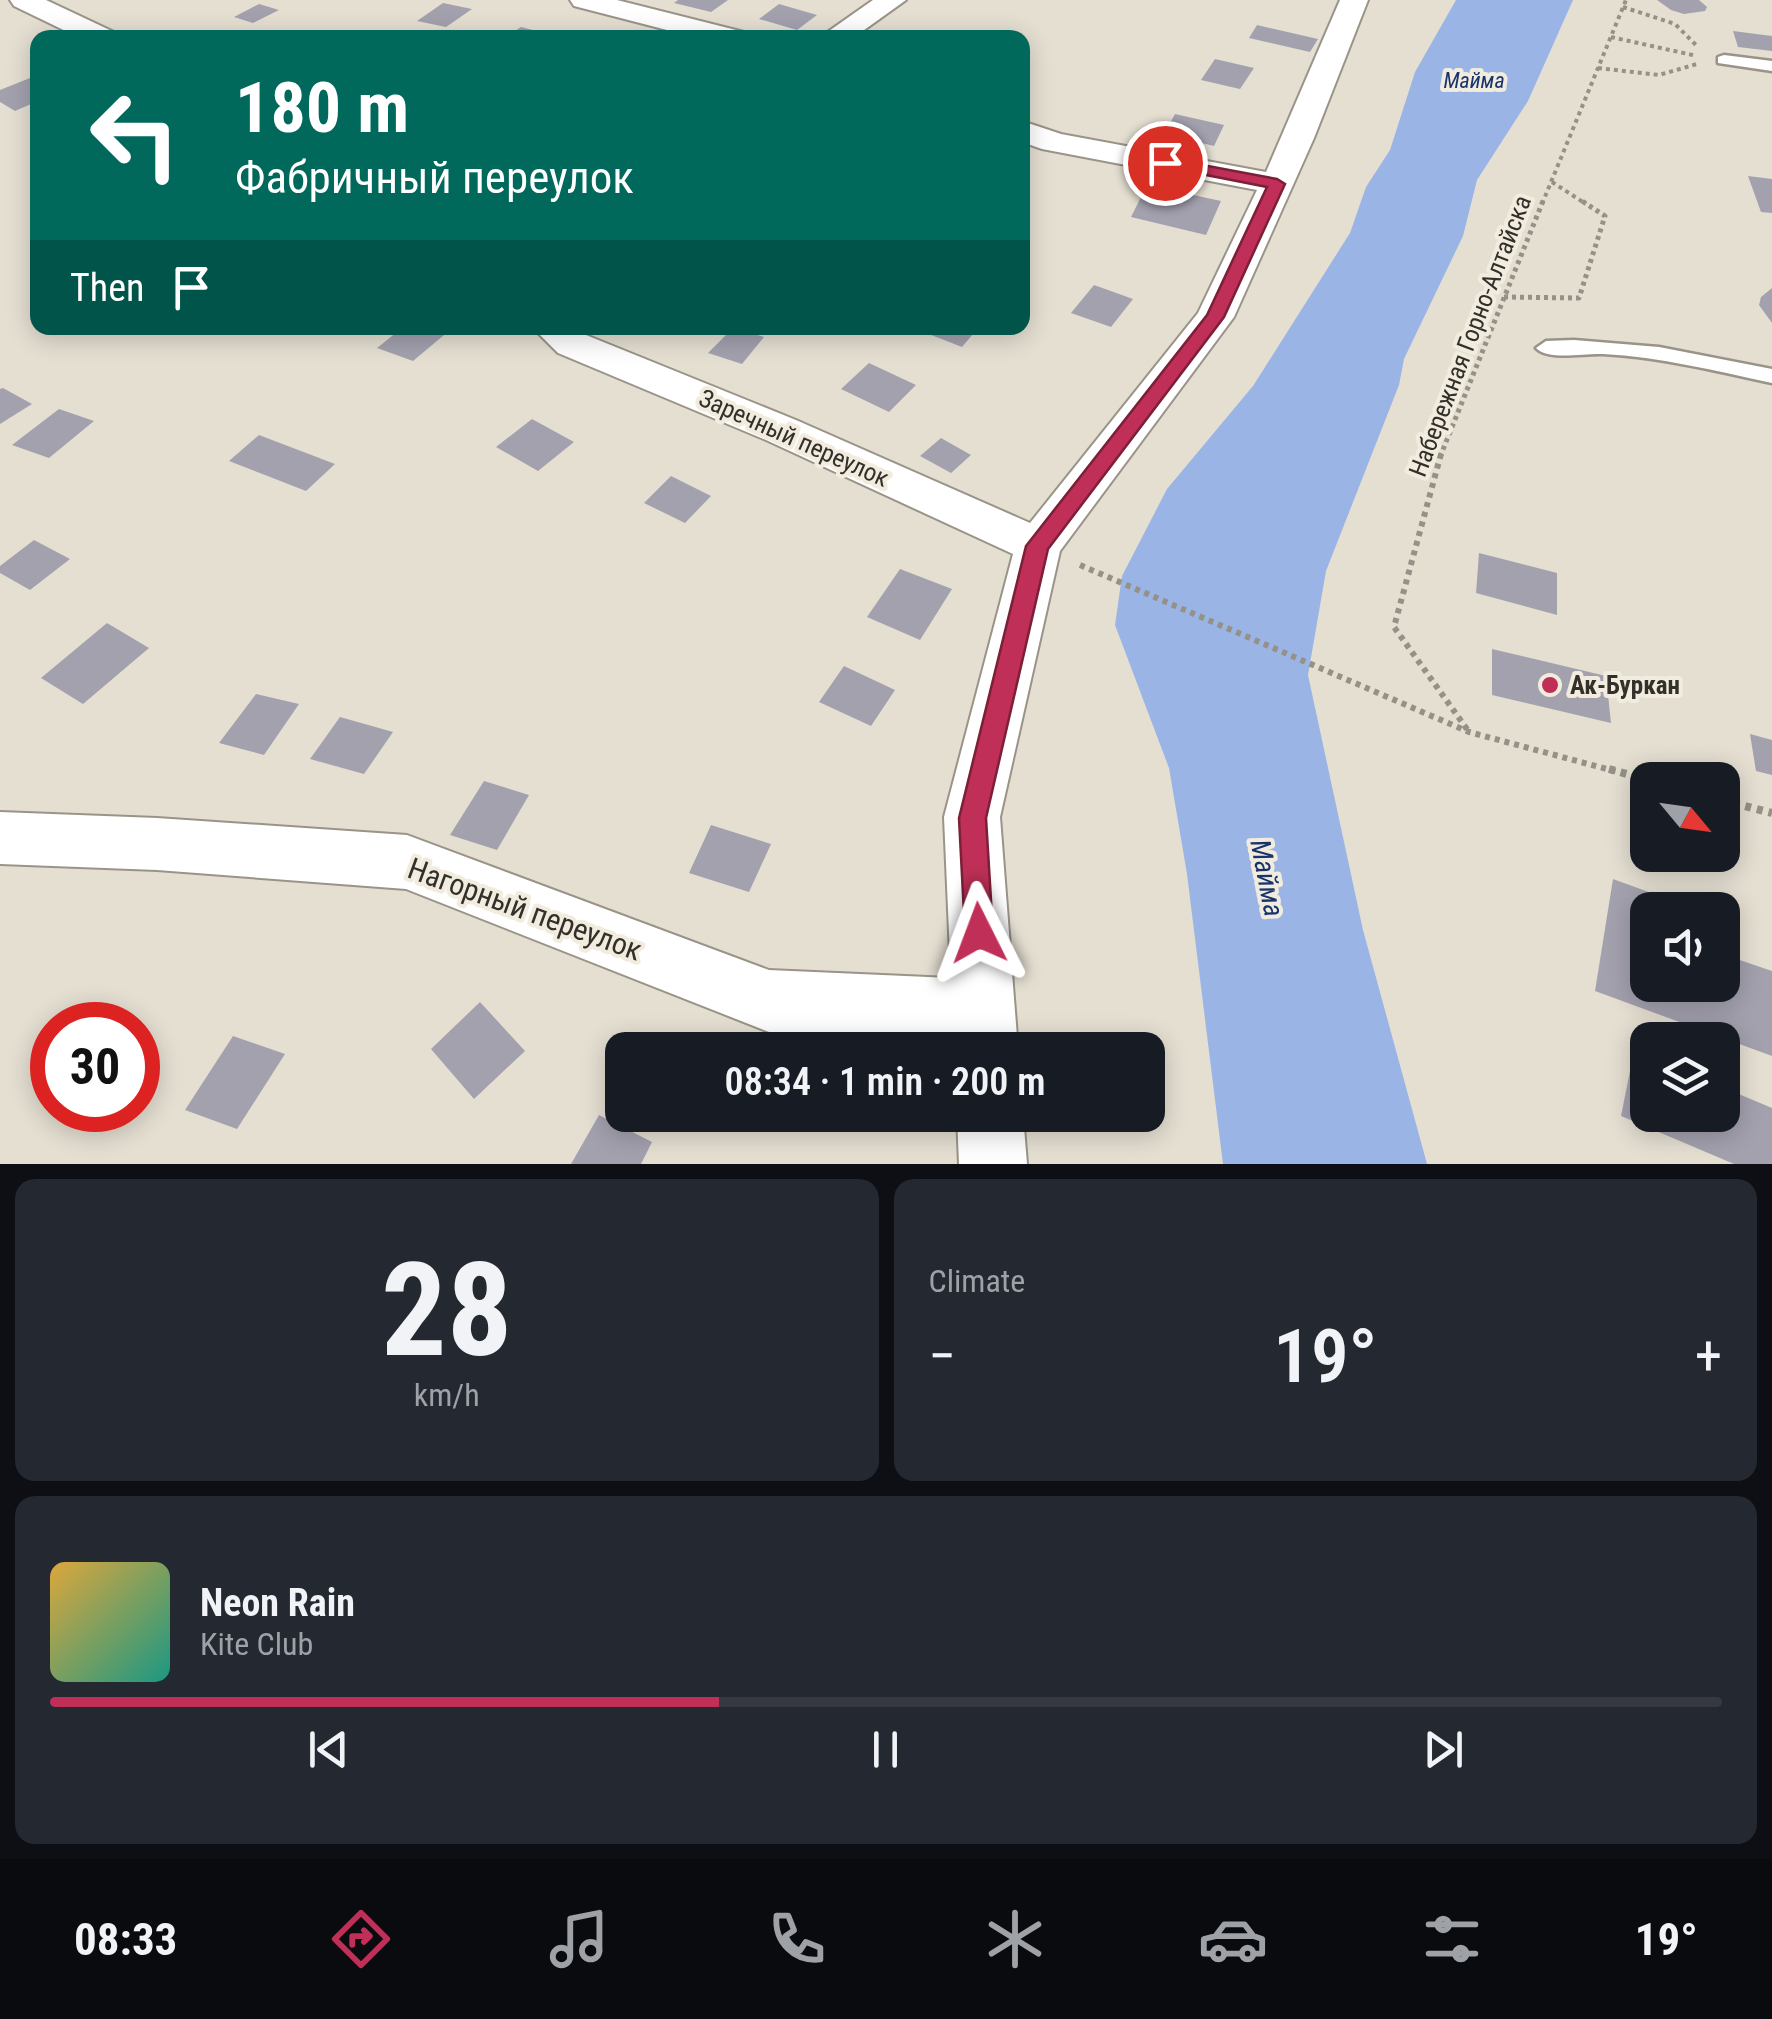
<!DOCTYPE html>
<meta charset="utf-8">
<style>
:root{--surface:#171b24;--page:#242831;--text:#f1f3f6;--muted:#9ea1a6;--line:#363941;--accent:#bf2f57}
body{margin:0;font-family:"Roboto Condensed",sans-serif;background:var(--page);color:var(--text);height:100vh;display:flex;flex-direction:column;font-size:38px;white-space:nowrap}
*{box-sizing:border-box;margin:0}
p{font-size:32px;color:var(--muted)}
.icon{flex:none;width:55px;height:55px;fill:none;stroke:currentColor;stroke-width:2;stroke-linecap:round;stroke-linejoin:round}
.map{position:relative;height:1164px;overflow:hidden}
.details{display:flex;flex-direction:column;gap:15px;padding:15px;background:#0d0f14;flex:1}
.details>*{flex:none}
.hud{position:absolute;left:30px;top:30px;width:1000px;height:305px;border-radius:20px;box-shadow:0 5px 25px #0003;background:#00695c;color:#fff;overflow:hidden}
.needle{width:65px;rotate:119deg}
.fabs{position:absolute;left:1630px;top:762px;display:grid;gap:20px}
.fabs a{display:grid;place-items:center;width:110px;height:110px;border-radius:20px;background:var(--surface);box-shadow:0 5px 25px #0003;font-size:50px}
.speed{position:absolute;left:30px;top:1002px;display:flex;gap:20px;font-size:50px;font-weight:700;text-align:center}
.speed>*{display:grid;place-content:center;width:130px;height:130px;border-radius:50%;background:var(--surface);box-shadow:0 5px 25px #0003;line-height:1}
.speed .limit{border:15px solid #d22;background:#fff;color:#111}
.pin{position:absolute;display:grid;place-items:center;width:85px;height:85px;color:#fff;margin:-42px;border:5px solid #fff;border-radius:50%;box-shadow:0 2px 10px #0007}
.me{position:absolute;width:110px;margin:-55px;rotate:357deg;stroke-linejoin:round;filter:drop-shadow(0 0 8px #0008)}
.turn{display:flex;align-items:center;gap:35px;height:210px;padding:0 40px;font-size:45px}
.turn .icon{width:130px;height:130px;stroke-width:2.5}
.turn b{display:block;font-size:70px;line-height:85px}
.then{display:flex;align-items:center;height:95px;padding:0 40px;background:#0003;gap:20px;font-size:38px}
.big{font-size:75px;font-weight:600;line-height:1.1}
.details .card{flex:1;display:flex;flex-direction:column;justify-content:center;gap:15px;min-width:0;padding:0 35px;border-radius:20px;background:var(--page)}
.details .dial{align-items:center;gap:0}
.dial b{font-size:130px;line-height:1}
.song{display:flex;align-items:center;gap:30px}
.cover{width:120px;height:120px;border-radius:15px;background:linear-gradient(135deg,hsl(40 70% 55%),hsl(170 70% 35%))}
.played{height:10px;border-radius:5px;background:linear-gradient(90deg,var(--accent) 40%,var(--line) 40%)}
.keys{display:flex;justify-content:space-around;direction:ltr}
.heat{display:flex;justify-content:space-between;align-items:center;font-size:55px;direction:ltr}
.details .tiles{flex:1;display:grid;gap:15px;grid-template-columns:1fr 1fr}
.card:last-child{grid-column:span 2}
.trip{position:absolute;left:605px;top:1032px;width:560px;height:100px;border-radius:20px;background:var(--surface);box-shadow:0 5px 25px #0003;font-weight:600;line-height:100px;text-align:center}
.dock{display:flex;height:160px;justify-content:space-around;align-items:center;background:#090b0e;color:var(--muted)}
.dock .icon{width:70px;height:70px}
.dock .current{color:var(--accent)}
.dock b{font-size:45px;color:var(--text)}
.map>svg:first-child{display:block}
</style>
<div class="map">
<svg width="1772" height="1164" viewBox="0 0 1772 1164">
<rect width="100%" height="100%" fill="#e5dfd2"/>
<path fill="#9ab4e5" d="M1456,0H1573L1528,101L1477,180L1463,236L1404,359L1399,385L1326,571L1308,675L1363,930L1427,1164H1223L1187,874L1169,768L1115,625L1122,576L1167,489L1253,386L1350,233L1366,187L1390,150L1415,72Z"/>
<path fill="#a3a1ae" d="M678,0H728L711,12L674,3Z
M1657,0H1699L1707,7L1705,11L1684,14L1671,10Z
M443,3L472,9L446,27L417,21Z
M259,4L279,10L253,23L234,17Z
M779,4L817,15L797,30L759,19Z
M1257,25L1318,39L1310,52L1249,38Z
M521,27L545,33L538,38H504Z
M1733,31L1772,36V51L1738,47Z
M1215,59L1254,68L1240,89L1201,80Z
M30,78L38,82V101L15,111L0,102V90Z
M1175,114L1224,125L1214,146L1164,134Z
M1748,176L1772,179V213L1761,212Z
M1147,185L1221,201L1206,235L1131,217Z
M1094,285L1133,299L1111,327L1071,313Z
M1772,288V323L1759,305L1761,297Z
M402,328H444L450,330L413,361L377,348Z
M733,328L764,337L742,364L708,353Z
M924,328H978L962,347L921,331Z
M869,363L916,385L889,412L841,389Z
M3,388L32,404L0,424V389Z
M59,409L94,421L49,458L12,445Z
M532,419L574,442L538,471L496,447Z
M259,435L335,464L306,491L229,461Z
M941,438L971,455L951,473L920,456Z
M671,476L711,496L685,523L644,503Z
M34,540L70,559L30,590L0,573V566Z
M1479,553L1557,573V615L1476,593Z
M900,569L952,589L920,640L867,617Z
M107,623L149,648L83,704L41,678Z
M1492,649L1606,676L1611,723L1492,695Z
M844,666L895,690L871,726L819,702Z
M256,694L299,704L264,755L219,743Z
M340,717L393,732L364,774L310,759Z
M1750,734L1772,740V775L1756,771Z
M484,781L529,795L497,850L450,835Z
M711,825L771,844L749,892L689,873Z
M1613,879L1676,902L1677,910H1648V985H1722V954L1772,971V1056L1595,991Z
M480,1002L525,1051L474,1099L431,1049Z
M233,1036L285,1054L237,1129L185,1110Z
M1634,1051L1648,1057V1115H1722V1087L1772,1108V1164H1734L1621,1116Z
M599,1115L652,1142L641,1164H571Z"/>
<g fill="none" stroke-linecap="round" stroke-linejoin="round">
<g stroke="#9a9488" stroke-width="5">
<path id="service" d="M1724,55L1772,61V71L1718,63V57Z
M1574,340L1659,347L1772,369V383C1716,371 1660,357 1603,354C1584,353 1548,361 1536,348L1546,341Z"/>
</g>
<g stroke="#9a9488" stroke-width="4">
<path id="minor" d="M10,0H46L114,32L118,38H80L14,6Z
M570,0H617L744,32L748,38H698L574,6Z
M873,0H906L853,38H819Z
M1340,0H1368L1314,138L1234,317L1060,551L1000,817L1018,1050H954V1040L769,1032L406,889L157,870L0,864V812L157,818L407,835L769,970L951,978L944,817L1013,554L766,440L558,353L533,328H576L586,335L796,420L1030,523L1198,313L1257,190L1042,149L1022,142V121L1061,134L1266,172Z
M957,1115H1023L1027,1164H959Z"/>
</g>
<path stroke="#959187" stroke-width="4" stroke-dasharray="4 4" stroke-linecap="butt" d="M1623,7L1675,24L1698,47
M1611,37L1697,56
M1598,68L1659,75L1697,64
M1552,182L1586,204
M1542,204L1626,0"/>
<path stroke="#959187" stroke-width="5" stroke-dasharray="4 4" stroke-linecap="butt" d="M1504,297L1579,298L1605,216L1582,201
M1440,457L1543,201"/>
<path stroke="#959187" stroke-width="6" stroke-dasharray="5 5" stroke-linecap="butt" d="M1441,454L1394,627L1469,732
M1080,565L1469,732L1618,772"/>
<path stroke="#959187" stroke-width="8" stroke-dasharray="6 6" stroke-linecap="butt" d="M1609,769L1648,780
M1722,800L1772,813"/>
<use href="#service" fill="#fff" fill-rule="evenodd"/>
<use href="#minor" fill="#fff" fill-rule="evenodd"/>
</g>
<path fill="#bf2f57" stroke="#7c1f39" stroke-width="2.5" d="M1165,158L1277,179L1285,184L1224,317L1048,549L986,818L993,933L989,943L979,947L969,943L965,933L959,818L1026,546L1207,315L1267,187L1160,166V159Z"/>
<circle fill="#bf2f57" stroke="#f2ecdf" stroke-width="4" cx="1550" cy="685" r="10"/>
<g text-anchor="middle" dominant-baseline="central" stroke-width="8" stroke-linejoin="round" paint-order="stroke">
<g font-size="22" font-style="italic" fill="#18346d" stroke="#f2ecdf">
<text x="1474" y="80">Майма</text>
</g>
<g font-size="25" fill="#33302b" stroke="#f2ecdf">
<text transform="translate(1470 336) rotate(-69)">Набережная Горно-Алтайска</text>
<text transform="translate(794 438) rotate(24)">Заречный переулок</text>
</g>
<g font-size="25" font-weight="bold" fill="#33302b" stroke="#f2ecdf" text-anchor="start">
<text x="1570" y="685">Ак-Буркан</text>
</g>
<g font-size="28" font-style="italic" fill="#18346d" stroke="#f2ecdf">
<text transform="translate(1267 878) rotate(79)">Майма</text>
</g>
<g font-size="30" fill="#33302b" stroke="#f2ecdf">
<text transform="translate(525 909) rotate(20)">Нагорный переулок</text>
</g>
</g>
</svg>
<div class="fabs">
<a><svg class="needle" viewBox="-14 -14 28 28"><path d="M0-13l5 13h-10z" fill="#e53935"/><path d="M0 13l5-13h-10z" fill="#9ea1a6"/></svg></a>
<a><svg class="icon" aria-label="sound" viewBox="0 0 24 24"><path d="M4 9h4l5-4v14l-5-4H4zM17 9q2 3 0 6"/></svg></a>
<a><svg class="icon" aria-label="layers" viewBox="0 0 24 24"><path d="M12 4l9 5-9 5-9-5zM3 14l9 5 9-5"/></svg></a>
</div>
<div class="speed"><div class="limit">30</div></div>
<div class="pin" style="left:1165px;top:163px;background:#d93025"><svg class="icon" aria-label="arrive" viewBox="0 0 24 24"><path d="M6 21V4h12l-3 4 3 4H6"/></svg></div>
<svg class="me" style="left:979px;top:933px" viewBox="-20 -20 40 40"><path d="M0-17L14 15 0 8-14 15z" fill="#bf2f57" stroke="#fff" stroke-width="4"/></svg>
<div class="trip">08:34 · 1 min · 200 m</div>
<div class="hud">
<div class="turn"><svg class="icon" aria-label="left" viewBox="0 0 24 24"><path d="M17 20v-9H6M10 6l-5 5 5 5"/></svg><div><b>180 m</b>Фабричный переулок</div></div>
<div class="then">Then<svg class="icon" aria-label="arrive" viewBox="0 0 24 24"><path d="M6 21V4h12l-3 4 3 4H6"/></svg></div>
</div>
</div>
<section class="details">
<div class="tiles">
<div class="card dial"><b>28</b><p>km/h</p></div>
<div class="card"><p>Climate</p>
<div class="heat"><a>−</a><b class="big">19°</b><a>+</a></div>
</div>
<div class="card">
<div class="song"><i class="cover"></i><div><b>Neon Rain</b><p>Kite Club</p></div></div>
<div class="played"></div>
<div class="keys"><svg class="icon" aria-label="previous" viewBox="0 0 24 24"><path d="M18 5L8 12l10 7zM5 5v14"/></svg><svg class="icon" aria-label="pause" viewBox="0 0 24 24"><path d="M8 5v14M16 5v14"/></svg><svg class="icon" aria-label="next" viewBox="0 0 24 24"><path d="M6 5l10 7-10 7zM19 5v14"/></svg></div>
</div>
</div>
</section>
<nav class="dock">
<b>08:33</b>
<svg class="icon current" aria-label="directions" viewBox="0 0 24 24"><path d="M12 3l9 9-9 9-9-9zM9 14v-3h6M13 9l2 2-2 2"/></svg>
<svg class="icon" aria-label="music" viewBox="0 0 24 24"><path d="M9 18V5l10-2v13"/><circle cx="6" cy="18" r="3"/><circle cx="16" cy="16" r="3"/></svg>
<svg class="icon" aria-label="phone" viewBox="0 0 24 24"><path d="M5 4h4l2 5-3 2q2 4 5 5l2-3 5 2v4C11 20 4 13 5 4z"/></svg>
<svg class="icon" aria-label="climate" viewBox="0 0 24 24"><path d="M12 3v18M4 7l16 10M4 17L20 7"/></svg>
<svg class="icon" aria-label="car" viewBox="0 0 24 24"><path d="M5 17H2v-5l4-1 3-4h7l3 4 3 1v5h-3M9 17h6M6 11h13"/><circle cx="7" cy="17" r="2"/><circle cx="17" cy="17" r="2"/></svg>
<svg class="icon" aria-label="filters" viewBox="0 0 24 24"><path d="M4 7h16M4 17h16"/><circle cx="9" cy="7" r="2"/><circle cx="15" cy="17" r="2"/></svg>
<b>19°</b>
</nav>
